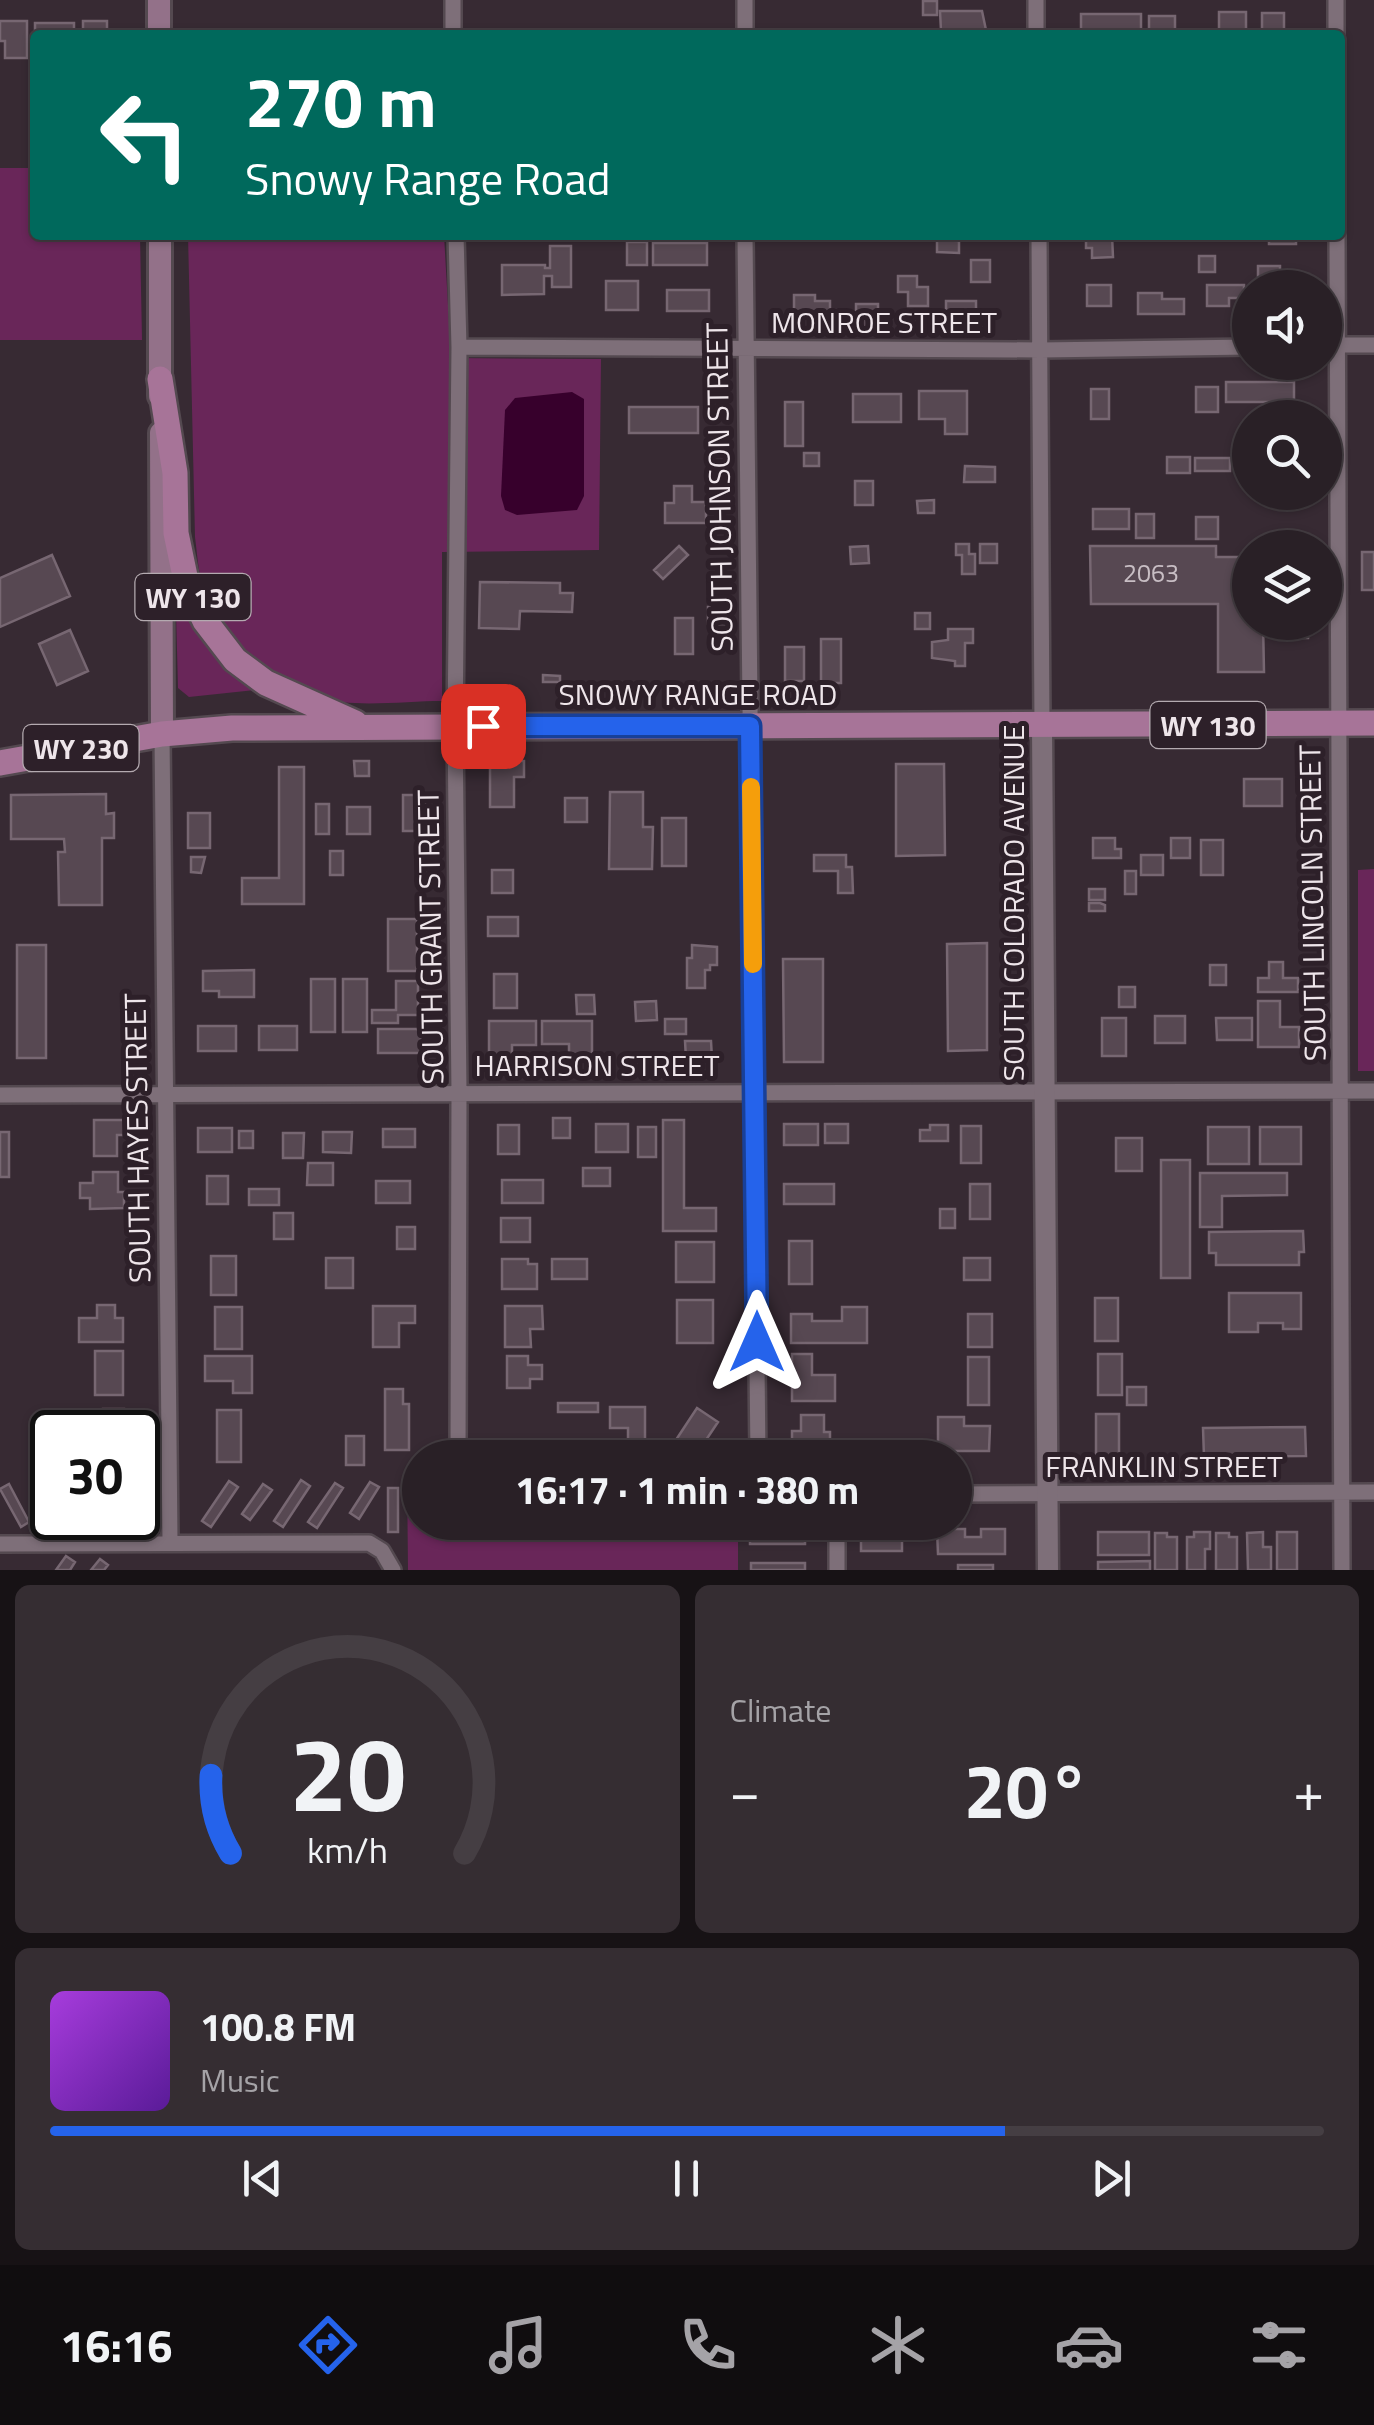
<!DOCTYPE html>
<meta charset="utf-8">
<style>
:root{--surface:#292026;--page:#352d32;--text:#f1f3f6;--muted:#a5a3a7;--line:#453e43;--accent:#2563eb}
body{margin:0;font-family:"Titillium Web",sans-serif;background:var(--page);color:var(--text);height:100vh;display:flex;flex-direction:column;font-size:38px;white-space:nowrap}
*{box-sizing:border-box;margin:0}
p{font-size:32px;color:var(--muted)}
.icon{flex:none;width:55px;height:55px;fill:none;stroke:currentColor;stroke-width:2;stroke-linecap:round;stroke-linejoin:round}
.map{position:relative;height:1570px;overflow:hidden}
.panel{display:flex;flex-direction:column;gap:15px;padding:15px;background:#171215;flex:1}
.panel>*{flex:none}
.top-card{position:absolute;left:30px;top:30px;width:1315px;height:210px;border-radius:10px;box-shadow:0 2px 8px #0004,0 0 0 2px var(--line);background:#00695c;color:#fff;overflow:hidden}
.buttons{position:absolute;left:1232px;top:270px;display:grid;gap:20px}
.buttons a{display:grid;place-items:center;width:110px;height:110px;border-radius:50%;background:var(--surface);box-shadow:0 2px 8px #0004,0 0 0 2px var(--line);font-size:50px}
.speed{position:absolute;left:30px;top:1410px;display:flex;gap:20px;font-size:50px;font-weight:700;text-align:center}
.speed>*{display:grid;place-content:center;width:130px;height:130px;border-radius:50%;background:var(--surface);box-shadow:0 2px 8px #0004,0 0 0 2px var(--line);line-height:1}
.speed .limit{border:5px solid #111;border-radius:15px;background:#fff;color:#111}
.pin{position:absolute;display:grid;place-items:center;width:85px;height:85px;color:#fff;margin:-42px;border-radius:20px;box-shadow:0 5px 15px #0006}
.me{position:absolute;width:110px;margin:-55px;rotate:0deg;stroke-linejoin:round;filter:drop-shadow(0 0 8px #0008)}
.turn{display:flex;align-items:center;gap:35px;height:210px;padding:0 50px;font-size:45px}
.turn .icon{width:130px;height:130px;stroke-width:2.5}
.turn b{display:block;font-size:70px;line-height:85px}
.big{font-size:75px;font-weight:700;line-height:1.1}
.panel .tile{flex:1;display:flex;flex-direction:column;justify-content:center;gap:15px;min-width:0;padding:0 35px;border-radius:15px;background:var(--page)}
.panel .dial{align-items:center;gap:0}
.dial svg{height:260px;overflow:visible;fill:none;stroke:var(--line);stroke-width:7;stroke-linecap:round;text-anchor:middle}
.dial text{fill:var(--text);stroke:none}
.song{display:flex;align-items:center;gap:30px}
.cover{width:120px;height:120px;border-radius:15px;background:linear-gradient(135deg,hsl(280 70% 55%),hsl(270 70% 35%))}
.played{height:10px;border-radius:5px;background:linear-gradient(90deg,var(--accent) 75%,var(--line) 75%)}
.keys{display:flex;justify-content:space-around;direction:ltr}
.heat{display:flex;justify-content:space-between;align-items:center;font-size:55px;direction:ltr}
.panel .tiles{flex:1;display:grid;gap:15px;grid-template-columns:1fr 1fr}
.tile:last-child{grid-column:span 2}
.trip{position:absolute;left:402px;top:1440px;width:570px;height:100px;border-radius:50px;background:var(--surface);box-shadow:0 2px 8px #0004,0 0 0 2px var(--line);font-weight:700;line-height:100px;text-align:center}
.tab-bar{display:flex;height:160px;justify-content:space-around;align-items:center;background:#100d0f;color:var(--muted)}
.tab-bar .icon{width:70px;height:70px}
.tab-bar .active{color:var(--accent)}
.tab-bar b{font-size:45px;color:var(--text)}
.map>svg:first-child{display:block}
</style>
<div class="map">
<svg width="1374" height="1570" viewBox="0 0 1374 1570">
<rect width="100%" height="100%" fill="#372a33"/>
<path fill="#692659" d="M0,168H35V235H140L142,340H0Z
M188,235H444L451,358L601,359L599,550L442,552V701C406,701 353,708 319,698C273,685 217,629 202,583C198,569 197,552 195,537Z
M175,574L255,690L189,697L178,688Z
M1374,869V1071H1358V870Z
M407,1471H420V1522L738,1523V1570H408Z"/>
<path fill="#37002c" d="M572,392L584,399V496L577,510L517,515L505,510L501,496L505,410L515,398Z"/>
<path fill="#574852" stroke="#776772" stroke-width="2.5" d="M923,1H937V15H923Z
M940,11H982L986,30L941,31Z
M1219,12H1246V35H1219Z
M1262,13H1284V35H1262Z
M1081,14H1141V35H1081Z
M1149,16H1175V35H1149Z
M0,21H27V58H5V41H0Z
M83,21H107V35H83Z
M35,23H74V35H35V41Z
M367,31H402V35H367Z
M1092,235H1112L1113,257L1092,258V248H1086V238H1092Z
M1269,235H1296V244H1269Z
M937,240L959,241V253L937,252Z
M627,242H647V265H627Z
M653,243H707V265H653Z
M550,246H571V287H552V276H544V294L502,295V265H545V268H550Z
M1199,256H1215V272H1199Z
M971,260H990V282H971Z
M1258,266H1280V288H1258Z
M898,276H917V287H928V306H908V292H898Z
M606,281H638V310H606Z
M1087,285H1111V306H1087Z
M1207,285H1244V298H1229V306H1207Z
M667,290H709V311H667Z
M1138,293H1162V299H1184V314H1138Z
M794,295H815V301H830V310H837V329H814V314H794Z
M946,301H976V319H946Z
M856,304H878V330H856Z
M1226,382H1294V402H1226Z
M1196,387H1218V412H1196Z
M1091,389H1109V419H1091Z
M919,391H967V434H945V419H919Z
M853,394H901V422H853Z
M785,402H803V446H785Z
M629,407H698V433H629Z
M804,453H819V466H804Z
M1167,457H1190V473H1167Z
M1195,458H1230V471H1195Z
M965,466L995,467V482H964Z
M855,481H873V505H855Z
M674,486H692V502H706V523H665V503H674Z
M934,500V513H918L917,501Z
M1093,509H1129V529H1093Z
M1136,514H1154V538H1136Z
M1196,517H1218V539H1196Z
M956,544H969V554H975V574H962V555H956Z
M980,544H997V563H980Z
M679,546L688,555L663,579L654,570Z
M868,546L869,563L851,564L850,547Z
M1090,546H1216V557H1244V571H1250V622H1263L1264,672H1218V604H1091Z
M1362,552H1374V590H1362Z
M52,555L70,596L0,627V578Z
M480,582L560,583V593H573L572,612L520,611L519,629L479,628Z
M708,607H724V624H708Z
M915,613H930V629H915Z
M675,618H693V654H675Z
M1278,622H1308V638H1278Z
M948,629H973V643H965V666H955V661L932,658V642L948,640Z
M70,630L88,671L57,685L39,644Z
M821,639H841V683H821Z
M785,647H804V681H785Z
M543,675L560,676V682H543Z
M354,761H369V776H355Z
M490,761H524V777H514V807H490Z
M896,764H944L945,855L896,856Z
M279,767H304V904H242V878H279Z
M1244,779H1282V806H1244Z
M610,792H643V827H653L652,869H609Z
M106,794V814L114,813V838H102V905H59L58,852H65L64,839H11V795Z
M403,795H425V831H403Z
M565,798H587V822H565Z
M316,804H329V834H316Z
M347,807H370V834H347Z
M188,813H210V848H188Z
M662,818H686V866H662Z
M1093,838H1115V849H1121V858H1093Z
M1171,838H1190V858H1171Z
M1201,840H1223V875H1201Z
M330,851H343V875H330Z
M814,855H846V867H852L853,893H838V871H814Z
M1141,855H1163V875H1141Z
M191,857H205L201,873L191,872Z
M492,870H513V893H492Z
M1125,871H1136V894H1125Z
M1089,889H1105V900H1089Z
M1089,903H1100L1105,905V911H1089Z
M488,917H518V936H488Z
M388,919H417V971H388Z
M987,943V1050L948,1051L947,944Z
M17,945H46V1058H17Z
M692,945L717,947V965H710V970H705V988H687V958H692Z
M783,959H823V1062H784Z
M1269,962H1283V978H1298V992H1258V978H1269Z
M1210,965H1226V985H1210Z
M254,970V997H219V991H203V971Z
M494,974H517V1008H494Z
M311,979H335V1032H311Z
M343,979H367V1032H343Z
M396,981H418V1015H398V1023H372V1010H396Z
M1119,987H1135V1007H1119Z
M576,995H594L595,1014H577Z
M656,1001L657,1020L636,1021L635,1002Z
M1258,1001H1280V1027H1299V1047H1258Z
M1155,1016H1185V1043H1155Z
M1102,1018H1126V1056H1102Z
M1216,1018H1252V1040H1217Z
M665,1019H686V1034H665Z
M489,1021H536V1045H512V1060H489Z
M542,1021H592V1059H569V1044H542Z
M198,1026H236V1051H198Z
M259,1026H297V1050H259Z
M378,1029H421V1053H378Z
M685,1041H711L712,1059H686Z
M553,1118H570V1138H553Z
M94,1120H124V1135H117V1156H94Z
M663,1120H684V1208H716V1231H663Z
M596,1124H628V1152H596Z
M784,1124H818V1145H784Z
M825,1124H848V1143H825Z
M498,1125H519V1154H498Z
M930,1125H948V1141H920V1130H930Z
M961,1126H981V1163H961Z
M638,1127H656V1157H638Z
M1208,1127H1249V1164H1208Z
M1260,1127H1301V1164H1260Z
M198,1128H232V1152H198Z
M383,1129H415V1147H383Z
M239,1131H253V1148H239Z
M0,1132H9V1177H0Z
M323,1132H352L351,1153L323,1152Z
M283,1133H304L303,1158H283Z
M1116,1138H1142V1171H1116Z
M1161,1160H1190V1278H1161Z
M308,1163H333V1185H307Z
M583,1168H610V1186H583Z
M93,1172H118V1192H124V1208L90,1209V1198H80V1183H93Z
M1200,1173H1287V1195L1222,1196V1227H1200Z
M207,1176H228V1204H207Z
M502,1180H543V1203H502Z
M376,1181H410V1203H376Z
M784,1184H834V1204H784Z
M970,1184H990V1219H970Z
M249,1189H279V1205H249Z
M940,1209H955V1228H940Z
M274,1213H293V1239H274Z
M501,1218H530V1242H501Z
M397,1227H415V1249H397Z
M1303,1231L1304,1252H1299V1265H1216V1253H1209V1232Z
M789,1241H812V1284H789Z
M676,1242H714V1282H676Z
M211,1256H236V1295H211Z
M326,1258H353V1288H326Z
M964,1258H990V1280H964Z
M502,1259H528V1264H537V1289H502Z
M552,1259H587V1279H552Z
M1229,1293H1301V1329H1283V1323H1258V1332H1229Z
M1095,1298H1118V1341H1095Z
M677,1300H713V1343H677Z
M97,1305H115V1318H123V1342H79V1318H97Z
M373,1306H415V1323H399V1347H373Z
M505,1306H542L543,1329H530L531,1347H505Z
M215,1307H242V1349H215Z
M842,1307H867V1343H791V1314H812V1321H842Z
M968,1314H992V1347H968Z
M95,1351H123V1395H95Z
M792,1354H812V1375H835V1401H792Z
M1098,1354H1122V1395H1098Z
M205,1356H252V1393H233V1381H205Z
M507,1356H528V1365H542V1379H530V1388H507Z
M968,1357H989V1405H968Z
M1127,1387H1146V1405H1127Z
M385,1389H403V1404H409V1450H385Z
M558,1403H598V1412H558Z
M610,1407H645V1452H628V1428H610Z
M697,1408L718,1422L694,1458H676L668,1452Z
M103,1409H124V1432H103Z
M217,1410H241V1462H217Z
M56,1411H68V1429H56Z
M1096,1414H1119V1464H1096Z
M801,1415H824V1432H830V1458H801V1452H792V1431H801Z
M938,1417H964V1426H990L989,1451H938Z
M1305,1427L1306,1456L1204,1457L1203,1428Z
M346,1436H364V1465H346Z
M301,1480L310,1486L283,1527L274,1521Z
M41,1481L52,1500V1518H62L65,1522L56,1527L33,1486Z
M229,1481L238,1487L211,1527L202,1521Z
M370,1482L379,1487L359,1519L350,1513Z
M335,1483L343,1488L317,1528L308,1522Z
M9,1484L29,1522L21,1527L0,1489Z
M263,1484L272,1490L250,1520L242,1514Z
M388,1488H398V1532H388Z
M937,1529H965V1537H981V1529H1005V1554H938Z
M1098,1532H1149V1555H1098Z
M1194,1532H1210V1549H1205V1570H1187V1537H1194Z
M1263,1532V1547H1271V1570H1248L1247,1533Z
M1277,1532H1297V1570H1277Z
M750,1533H805V1544H750Z
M1155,1533H1167V1537H1177V1570H1155Z
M1216,1533H1229V1537H1237V1570H1216Z
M861,1539H902V1551H861Z
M66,1556L75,1562L70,1570H56Z
M100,1559L108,1565L104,1570H91Z
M1150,1561V1570H1098V1562Z
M751,1563H805V1570H751Z
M958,1565H993V1570H958Z"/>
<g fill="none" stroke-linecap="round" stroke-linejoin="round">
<g stroke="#544950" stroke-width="20">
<path id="minor" d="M453,0V35
M745,0V35
M1036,0V35
M1336,0V35
M456,235L459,347L455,727L459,1092L458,1458
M745,235L758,1458
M1039,235L1042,726
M1337,235L1342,1570
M1325,345H1374
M459,347L1041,350L1250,347
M162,734L170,1542
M0,1095L1374,1091
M955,1494L1374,1492
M837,1522V1570
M0,1544L369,1543L382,1551L393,1570"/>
</g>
<g stroke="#544950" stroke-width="25">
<path id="tertiary" d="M1042,726L1048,1570"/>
</g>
<g stroke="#544950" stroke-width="28">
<path id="secondary" d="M159,0V35
M160,235V396
M161,433L162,734"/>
</g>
<g stroke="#544950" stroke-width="30">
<path id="primary" d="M160,379L175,473L176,533L186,581L205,621L235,660L266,683L355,723
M0,763L162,734L232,728L1374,723"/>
</g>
<use href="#minor" stroke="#7e6f79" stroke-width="15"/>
<use href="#tertiary" stroke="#7e6f79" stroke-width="20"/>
<use href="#secondary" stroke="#937189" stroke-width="22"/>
<use href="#primary" stroke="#a77498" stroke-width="25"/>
</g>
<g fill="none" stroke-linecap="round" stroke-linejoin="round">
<g stroke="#184099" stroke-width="25">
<path id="route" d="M483,726H750L757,1342"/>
</g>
<use href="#route" stroke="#2563eb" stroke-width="18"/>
<path stroke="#f59e0b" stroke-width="18" d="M751,787L753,964"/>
</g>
<g text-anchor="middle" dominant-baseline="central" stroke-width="10" stroke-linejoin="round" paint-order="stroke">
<g font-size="25" fill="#c8bec4">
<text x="1151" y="573">2063</text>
</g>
<g fill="#2d2029" stroke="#b4aab0" stroke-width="2.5">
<rect x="135.5" y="574" width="115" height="46" rx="8"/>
<rect x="1150.5" y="702" width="115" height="46" rx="8"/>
<rect x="23.5" y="725" width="115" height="46" rx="8"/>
</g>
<g font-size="28" font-weight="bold" fill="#eee5ea">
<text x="193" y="597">WY 130</text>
<text x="1208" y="725">WY 130</text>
<text x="81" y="748">WY 230</text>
</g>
<g font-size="30" fill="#eee5ea" stroke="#2d2029">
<text x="884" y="322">MONROE STREET</text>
<text transform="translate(719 487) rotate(-91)">SOUTH JOHNSON STREET</text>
<text x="698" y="694">SNOWY RANGE ROAD</text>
<text transform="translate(1013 903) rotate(-90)">SOUTH COLORADO AVENUE</text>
<text transform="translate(1312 903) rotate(-91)">SOUTH LINCOLN STREET</text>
<text transform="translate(430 937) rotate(-91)">SOUTH GRANT STREET</text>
<text x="597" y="1065">HARRISON STREET</text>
<text transform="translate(137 1138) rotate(-91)">SOUTH HAYES STREET</text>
<text x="1164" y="1466">FRANKLIN STREET</text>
</g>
</g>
</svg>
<div class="buttons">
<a><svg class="icon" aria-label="sound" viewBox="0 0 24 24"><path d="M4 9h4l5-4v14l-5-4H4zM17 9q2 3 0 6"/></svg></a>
<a><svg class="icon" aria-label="search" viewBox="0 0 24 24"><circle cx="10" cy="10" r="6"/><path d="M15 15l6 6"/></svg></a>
<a><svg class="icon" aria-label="layers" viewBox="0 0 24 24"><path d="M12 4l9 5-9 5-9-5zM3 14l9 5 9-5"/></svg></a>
</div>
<div class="speed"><div class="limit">30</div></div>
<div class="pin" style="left:483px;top:726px;background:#d93025"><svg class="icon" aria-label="arrive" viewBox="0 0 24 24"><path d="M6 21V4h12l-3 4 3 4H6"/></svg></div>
<svg class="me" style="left:757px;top:1342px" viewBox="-20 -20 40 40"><path d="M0-17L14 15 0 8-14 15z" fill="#2563eb" stroke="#fff" stroke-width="4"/></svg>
<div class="trip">16:17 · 1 min · 380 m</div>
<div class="top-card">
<div class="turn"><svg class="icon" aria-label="left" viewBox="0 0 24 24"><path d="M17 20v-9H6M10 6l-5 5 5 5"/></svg><div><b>270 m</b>Snowy Range Road</div></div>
</div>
</div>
<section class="panel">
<div class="tiles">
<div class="tile dial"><svg viewBox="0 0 100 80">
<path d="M14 69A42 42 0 1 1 86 69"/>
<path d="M14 69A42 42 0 0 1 8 45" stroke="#2563eb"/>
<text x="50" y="56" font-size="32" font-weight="700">20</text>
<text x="50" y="72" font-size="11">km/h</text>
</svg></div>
<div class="tile"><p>Climate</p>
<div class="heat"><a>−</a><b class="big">20°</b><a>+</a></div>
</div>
<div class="tile">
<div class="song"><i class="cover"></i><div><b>100.8 FM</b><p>Music</p></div></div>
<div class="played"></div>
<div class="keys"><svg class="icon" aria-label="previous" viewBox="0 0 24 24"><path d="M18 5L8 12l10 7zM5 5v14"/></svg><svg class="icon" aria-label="pause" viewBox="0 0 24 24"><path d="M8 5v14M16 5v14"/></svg><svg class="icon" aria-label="next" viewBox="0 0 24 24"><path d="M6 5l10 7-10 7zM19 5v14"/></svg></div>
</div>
</div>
</section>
<nav class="tab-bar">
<b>16:16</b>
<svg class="icon active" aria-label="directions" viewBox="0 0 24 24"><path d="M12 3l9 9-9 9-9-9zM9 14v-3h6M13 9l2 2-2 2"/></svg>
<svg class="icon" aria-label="music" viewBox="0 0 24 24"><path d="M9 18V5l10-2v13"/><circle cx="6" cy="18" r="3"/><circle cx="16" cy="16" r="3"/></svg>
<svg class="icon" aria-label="phone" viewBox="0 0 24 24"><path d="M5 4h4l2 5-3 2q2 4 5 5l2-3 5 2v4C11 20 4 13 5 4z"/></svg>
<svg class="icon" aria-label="climate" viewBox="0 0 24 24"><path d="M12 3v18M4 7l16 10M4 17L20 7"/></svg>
<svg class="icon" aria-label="car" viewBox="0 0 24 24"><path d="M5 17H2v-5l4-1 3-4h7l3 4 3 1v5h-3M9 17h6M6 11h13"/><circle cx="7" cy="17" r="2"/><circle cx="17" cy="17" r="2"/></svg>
<svg class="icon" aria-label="filters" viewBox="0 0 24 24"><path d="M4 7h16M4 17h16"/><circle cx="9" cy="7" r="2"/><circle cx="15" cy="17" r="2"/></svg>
</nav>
